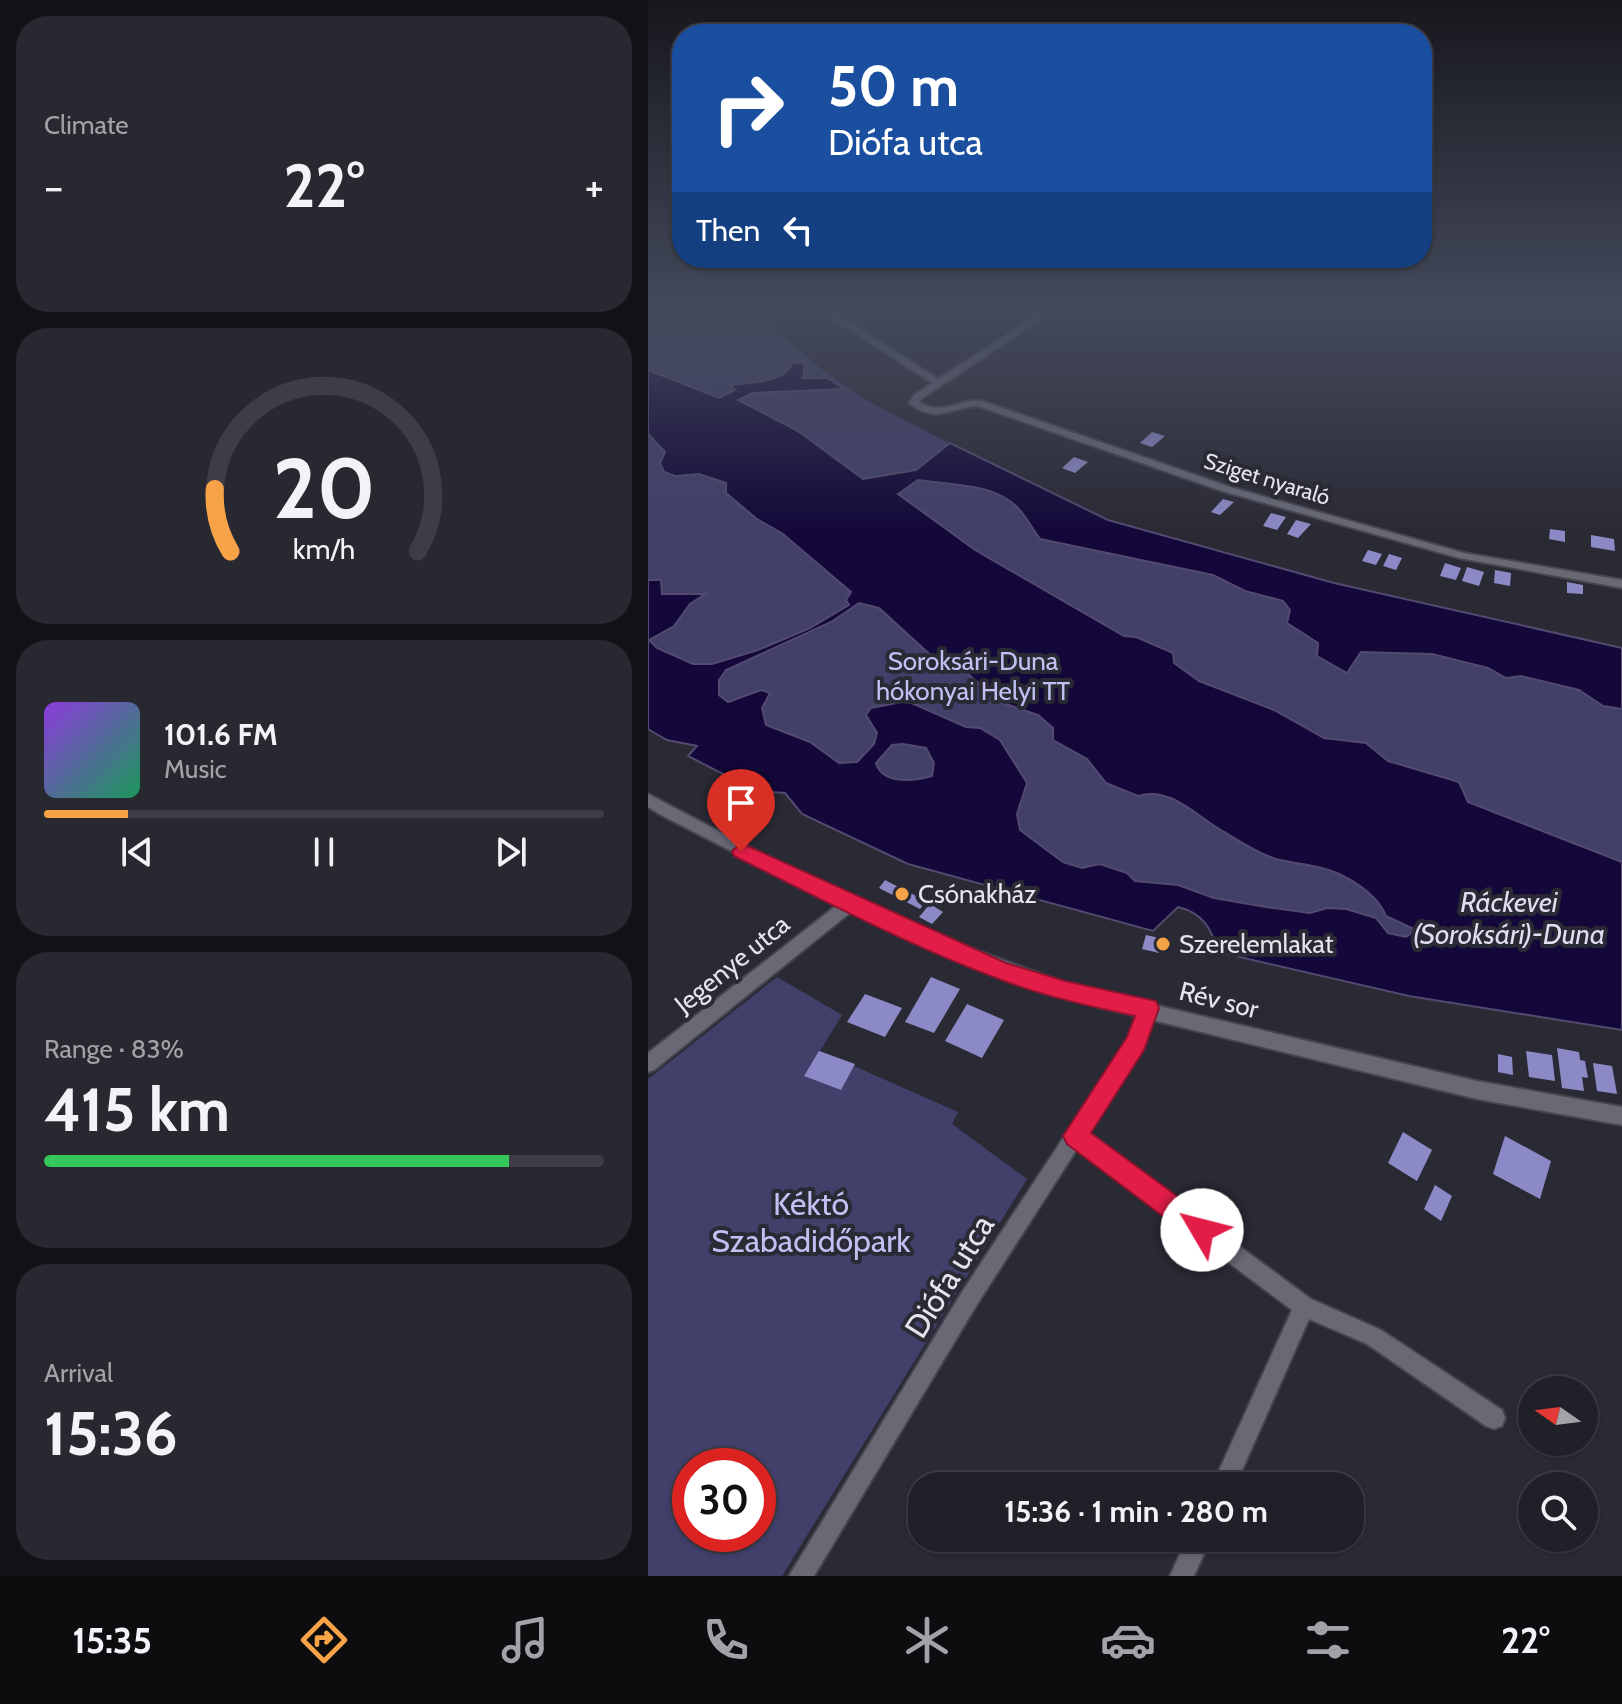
<!DOCTYPE html>
<meta charset="utf-8">
<style>
:root{--surface:#202028;--page:#282830;--text:#f1f3f6;--muted:#a2a3a8;--line:#3d3e45;--accent:#f6a247}
body{margin:0;font-family:Cabin,sans-serif;background:var(--page);color:var(--text);height:100vh;display:flex;flex-direction:column;font-size:30px;white-space:nowrap}
*{box-sizing:border-box;margin:0}
p{font-size:26px;color:var(--muted)}
.icon{flex:none;width:44px;height:44px;fill:none;stroke:currentColor;stroke-width:2;stroke-linecap:round;stroke-linejoin:round}
.map{position:relative;flex:1;overflow:hidden}
.details{display:flex;flex-direction:column;gap:16px;padding:16px;background:#121216;width:648px}
.details>*{flex:none}
.hud{position:absolute;left:24px;top:24px;width:760px;height:244px;border-radius:32px;box-shadow:0 2px 6px #0004,0 0 0 2px var(--line);background:#1a4fa0;color:#fff;overflow:hidden}
.needle{width:52px;rotate:284deg}
.tools{position:absolute;left:870px;top:1376px;display:grid;gap:16px}
.tools a{display:grid;place-items:center;width:80px;height:80px;border-radius:50%;background:var(--surface);box-shadow:0 2px 6px #0004,0 0 0 2px var(--line);font-size:40px}
.speed{position:absolute;left:24px;top:1448px;display:flex;gap:16px;font-size:40px;font-weight:700;text-align:center}
.speed>*{display:grid;place-content:center;width:104px;height:104px;border-radius:50%;background:var(--surface);box-shadow:0 2px 6px #0004,0 0 0 2px var(--line);line-height:1}
.speed .limit{border:12px solid #d22;background:#fff;color:#111}
.pin{position:absolute;display:grid;place-items:center;width:68px;height:68px;color:#fff;margin:-82px -34px;border-radius:50% 50% 50% 0;rotate:-45deg;box-shadow:0 0 8px #0007}
.pin .icon{rotate:45deg}
.me{position:absolute;width:88px;margin:-44px;rotate:307deg;stroke-linejoin:round;filter:drop-shadow(0 0 6px #0008)}
.turn{display:flex;align-items:center;gap:28px;height:168px;padding:0 24px;font-size:36px}
.turn .icon{width:104px;height:104px;stroke-width:2.5}
.turn b{display:block;font-size:56px;line-height:68px}
.then{display:flex;align-items:center;height:76px;padding:0 24px;background:#0003;gap:16px;font-size:30px}
.big{font-size:60px;font-weight:700;line-height:1.1}
.details .card{flex:1;display:flex;flex-direction:column;justify-content:center;gap:12px;min-width:0;padding:0 28px;border-radius:32px;background:var(--page)}
.details .dial{align-items:center;gap:0}
.dial svg{height:208px;overflow:visible;fill:none;stroke:var(--line);stroke-width:7;stroke-linecap:round;text-anchor:middle}
.dial text{fill:var(--text);stroke:none}
.song{display:flex;align-items:center;gap:24px}
.cover{width:96px;height:96px;border-radius:12px;background:linear-gradient(135deg,hsl(270 70% 55%),hsl(150 70% 35%))}
.played{height:8px;border-radius:4px;background:linear-gradient(90deg,var(--accent) 15%,var(--line) 15%)}
.keys{display:flex;justify-content:space-around;direction:ltr}
.heat{display:flex;justify-content:space-between;align-items:center;font-size:44px;direction:ltr}
.charge{height:12px;border-radius:6px;background:linear-gradient(90deg,#34c759 83%,var(--line) 0)}
.trip{position:absolute;left:260px;top:1472px;width:456px;height:80px;border-radius:32px;background:var(--surface);box-shadow:0 2px 6px #0004,0 0 0 2px var(--line);font-weight:700;line-height:80px;text-align:center}
.tab-bar{display:flex;height:128px;justify-content:space-around;align-items:center;background:#0d0d10;color:var(--muted)}
.tab-bar .icon{width:56px;height:56px}
.tab-bar .current{color:var(--accent)}
.tab-bar b{font-size:36px;color:var(--text)}
main{display:flex;flex:1;min-height:0}
.map>svg:first-child{display:block}
</style>
<main>
<section class="details">
<div class="card"><p>Climate</p>
<div class="heat"><a>−</a><b class="big">22°</b><a>+</a></div>
</div>
<div class="card dial"><svg viewBox="0 0 100 80">
<path d="M14 69A42 42 0 1 1 86 69"/>
<path d="M14 69A42 42 0 0 1 8 45" stroke="#f6a247"/>
<text x="50" y="56" font-size="32" font-weight="700">20</text>
<text x="50" y="72" font-size="11">km/h</text>
</svg></div>
<div class="card">
<div class="song"><i class="cover"></i><div><b>101.6 FM</b><p>Music</p></div></div>
<div class="played"></div>
<div class="keys"><svg class="icon" aria-label="previous" viewBox="0 0 24 24"><path d="M18 5L8 12l10 7zM5 5v14"/></svg><svg class="icon" aria-label="pause" viewBox="0 0 24 24"><path d="M8 5v14M16 5v14"/></svg><svg class="icon" aria-label="next" viewBox="0 0 24 24"><path d="M6 5l10 7-10 7zM19 5v14"/></svg></div>
</div>
<div class="card"><p>Range · 83%</p><b class="big">415 km</b><div class="charge"></div></div>
<div class="card"><p>Arrival</p><b class="big">15:36</b></div>
</section>
<div class="map">
<svg width="974" height="1576" viewBox="0 0 974 1576">
<rect width="100%" height="100%" fill="#2a2a35"/>
<path fill="#423f6b" fill-rule="evenodd" d="M0,310H105L172,368L216,399L372,480L460,520L686,583L974,648V1030L761,996L570,952C563,929 555,913 530,907L505,931L260,864L154,814L137,793L108,791L40,756L49,746L19,740L0,729Z
M129,977L194,1015L172,1051L310,1112L304,1124L379,1179L134,1576H0V1079ZM42,1466H110V1534H42Z"/>
<path fill="#130839" stroke="#524a6f" stroke-width="2" fill-rule="evenodd" d="M144,362L157,364L155,378H179L196,389L105,393L90,400L150,431L215,479L268,470L302,443L460,520L686,583L974,648V709L955,706L931,690L873,676L858,678L840,668L784,654L713,652L699,673L669,656L670,643L639,623L642,610L635,601L597,591L565,575L392,539C382,525 373,507 359,499C335,484 298,484 270,480L250,494L327,550L476,636L488,637L525,653L526,663L551,681L626,710L676,738L718,743L740,761L811,782L820,802L974,862V1030L761,996L570,952C564,929 555,913 530,907L505,931L260,864L154,814L137,793L108,791L40,756L49,746L19,740L0,729V580H13L14,594H57L42,604L26,626L1,640L9,648L45,664H64L110,650L162,628L201,605L198,600L203,592L135,534L109,519L78,493V483L51,474L27,476L16,472L12,463L17,452L0,434V370L71,398L87,390L82,385C98,383 139,383 144,362ZM211,603L231,608L289,661L312,667L352,702L390,715L405,728V740L439,759L458,783L490,796C523,785 551,819 578,833C593,842 611,854 628,859C651,865 677,865 699,878C714,886 732,900 738,916L768,930L758,937L740,933L728,918L698,909L679,908L662,913L618,907L566,898L530,885L487,881L479,873L452,864L434,868L415,862L372,830L369,814L379,783L352,740L332,728L318,727L259,701L223,708L218,715L229,733L226,744L209,762L191,763L162,742L118,725L114,708L122,693L113,690L80,702L71,695V680L78,670L183,622ZM255,744L278,748L286,763L284,776C267,781 234,785 228,763L244,745Z"/>
<path fill="#8c8ac6" d="M504,432L517,436L504,447L492,443Z
M426,457L440,462L427,473L414,468Z
M575,499L586,502L572,515L563,512Z
M623,513L638,517L629,530L615,526Z
M648,520L663,524L650,538L639,534Z
M902,529L917,531V542L901,539Z
M943,535L966,539L967,551L943,547Z
M720,550L734,554L728,565L714,561Z
M741,554L754,558L748,570L735,566Z
M797,563L813,568L808,580L792,576Z
M819,567L836,572L831,586L814,581Z
M847,570L863,573L862,586L846,583Z
M919,582L935,585V594L919,593Z
M237,880L278,901L272,909L231,888Z
M282,904L295,912L284,924L271,917Z
M498,935L516,939L511,953L494,949Z
M283,977L312,989L286,1033L257,1022Z
M217,994L254,1008L237,1037L199,1022Z
M319,1004L356,1020L334,1058L297,1041Z
M909,1048L931,1052L932,1060L937,1061L940,1078L934,1077L936,1091L914,1088Z
M171,1051L207,1064L193,1090L156,1076Z
M878,1051L904,1055L907,1081L881,1077Z
M850,1054L864,1057L865,1075L850,1072Z
M945,1063L964,1066L969,1094L949,1091Z
M755,1132L784,1150L769,1181L740,1163Z
M857,1136L903,1161L892,1199L845,1174Z
M787,1185L804,1196L793,1221L776,1209Z"/>
<g fill="none" stroke-linecap="round" stroke-linejoin="round">
<g stroke="#45454e" stroke-width="4">
<path id="street" d="M172,310H182L290,379L397,310H407L273,399L271,402C296,417 309,398 334,401L582,487L816,553L974,580V588L811,558L574,491L330,406C302,407 289,425 261,403L266,395L284,383Z
M959,310L974,312V317L960,312Z
M0,794L151,873L285,934L417,983L495,1002L500,1000L507,1005L829,1081L974,1107V1125L829,1099L504,1020L494,1048L439,1134L663,1299L733,1330L854,1410L857,1418L854,1426L846,1429L838,1426L719,1344L661,1319L587,1486H564L644,1310L429,1149L328,1306L166,1576H141L314,1292L481,1038L489,1016C465,1010 440,1005 416,998C343,976 272,944 203,912L6,1070L0,1072V1053L189,905L13,815L0,807Z
M539,1538H563L546,1576H522Z"/>
</g>
<use href="#street" fill="#696976" fill-rule="evenodd"/>
</g>
<linearGradient id="sky" x2="0" y2="1"><stop stop-color="#17171d"/><stop offset="0.58" stop-color="#444a5c"/><stop offset="1" stop-color="#444a5c" stop-opacity="0"/></linearGradient>
<rect width="974" height="531" fill="url(#sky)"/>
<path fill="#e11d48" stroke="#92132f" stroke-width="2" d="M93,843L358,963L417,981L508,1001L511,1008L496,1050L443,1133L563,1221L567,1230L563,1239L554,1243L545,1239L419,1144L415,1136L479,1037L487,1016C441,1006 395,996 351,979C261,946 173,899 86,856L84,851Z"/>
<g fill="#f6a247" stroke="#2a2a35" stroke-width="3">
<circle cx="254" cy="894" r="8"/>
<circle cx="515" cy="944" r="8"/>
</g>
<g text-anchor="middle" dominant-baseline="central" stroke-width="8" stroke-linejoin="round" paint-order="stroke">
<g font-size="22" fill="#e4e4ec" stroke="#2a2a35">
<text transform="translate(619 479) rotate(17)">Sziget nyaraló</text>
</g>
<g font-size="26" fill="#c0c0f3" stroke="#2a2a35">
<text x="325" y="661">Soroksári-Duna<tspan x="325" dy="30">hókonyai Helyi TT</tspan></text>
</g>
<g font-size="26" fill="#e4e4ec" stroke="#2a2a35" text-anchor="start">
<text x="270" y="894">Csónakház</text>
<text x="531" y="944">Szerelemlakat</text>
</g>
<g font-size="26" fill="#e4e4ec" stroke="#2a2a35">
<text transform="translate(84 964) rotate(-39)">Jegenye utca</text>
<text transform="translate(571 1000) rotate(14)">Rév sor</text>
</g>
<g font-size="28" font-style="italic" fill="#dfdff1" stroke="#2a2a35">
<text x="861" y="902">Ráckevei<tspan x="861" dy="32">(Soroksári)-Duna</tspan></text>
</g>
<g font-size="32" fill="#c0c0f3" stroke="#2a2a35">
<text x="163" y="1203">Kéktó<tspan x="163" dy="37">Szabadidőpark</tspan></text>
</g>
<g font-size="32" fill="#e4e4ec" stroke="#2a2a35">
<text transform="translate(301 1276) rotate(-58)">Diófa utca</text>
</g>
</g>
</svg>
<div class="tools">
<a><svg class="needle" viewBox="-14 -14 28 28"><path d="M0-13l5 13h-10z" fill="#e53935"/><path d="M0 13l5-13h-10z" fill="#a2a3a8"/></svg></a>
<a><svg class="icon" aria-label="search" viewBox="0 0 24 24"><circle cx="10" cy="10" r="6"/><path d="M15 15l6 6"/></svg></a>
</div>
<div class="speed"><div class="limit">30</div></div>
<div class="pin" style="left:93px;top:851px;background:#d93025"><svg class="icon" aria-label="arrive" viewBox="0 0 24 24"><path d="M6 21V4h12l-3 4 3 4H6"/></svg></div>
<svg class="me" style="left:554px;top:1230px" viewBox="-20 -20 40 40"><circle r="19" fill="#fff"/><path d="M0-13L10 11 0 6-10 11z" fill="#e11d48"/></svg>
<div class="trip">15:36 · 1 min · 280 m</div>
<div class="hud">
<div class="turn"><svg class="icon" aria-label="right" viewBox="0 0 24 24"><path d="M7 20v-9h11M14 6l5 5-5 5"/></svg><div><b>50 m</b>Diófa utca</div></div>
<div class="then">Then<svg class="icon" aria-label="left" viewBox="0 0 24 24"><path d="M17 20v-9H6M10 6l-5 5 5 5"/></svg></div>
</div>
</div>
</main>
<nav class="tab-bar">
<b>15:35</b>
<svg class="icon current" aria-label="directions" viewBox="0 0 24 24"><path d="M12 3l9 9-9 9-9-9zM9 14v-3h6M13 9l2 2-2 2"/></svg>
<svg class="icon" aria-label="music" viewBox="0 0 24 24"><path d="M9 18V5l10-2v13"/><circle cx="6" cy="18" r="3"/><circle cx="16" cy="16" r="3"/></svg>
<svg class="icon" aria-label="phone" viewBox="0 0 24 24"><path d="M5 4h4l2 5-3 2q2 4 5 5l2-3 5 2v4C11 20 4 13 5 4z"/></svg>
<svg class="icon" aria-label="climate" viewBox="0 0 24 24"><path d="M12 3v18M4 7l16 10M4 17L20 7"/></svg>
<svg class="icon" aria-label="car" viewBox="0 0 24 24"><path d="M5 17H2v-5l4-1 3-4h7l3 4 3 1v5h-3M9 17h6M6 11h13"/><circle cx="7" cy="17" r="2"/><circle cx="17" cy="17" r="2"/></svg>
<svg class="icon" aria-label="filters" viewBox="0 0 24 24"><path d="M4 7h16M4 17h16"/><circle cx="9" cy="7" r="2"/><circle cx="15" cy="17" r="2"/></svg>
<b>22°</b>
</nav>
